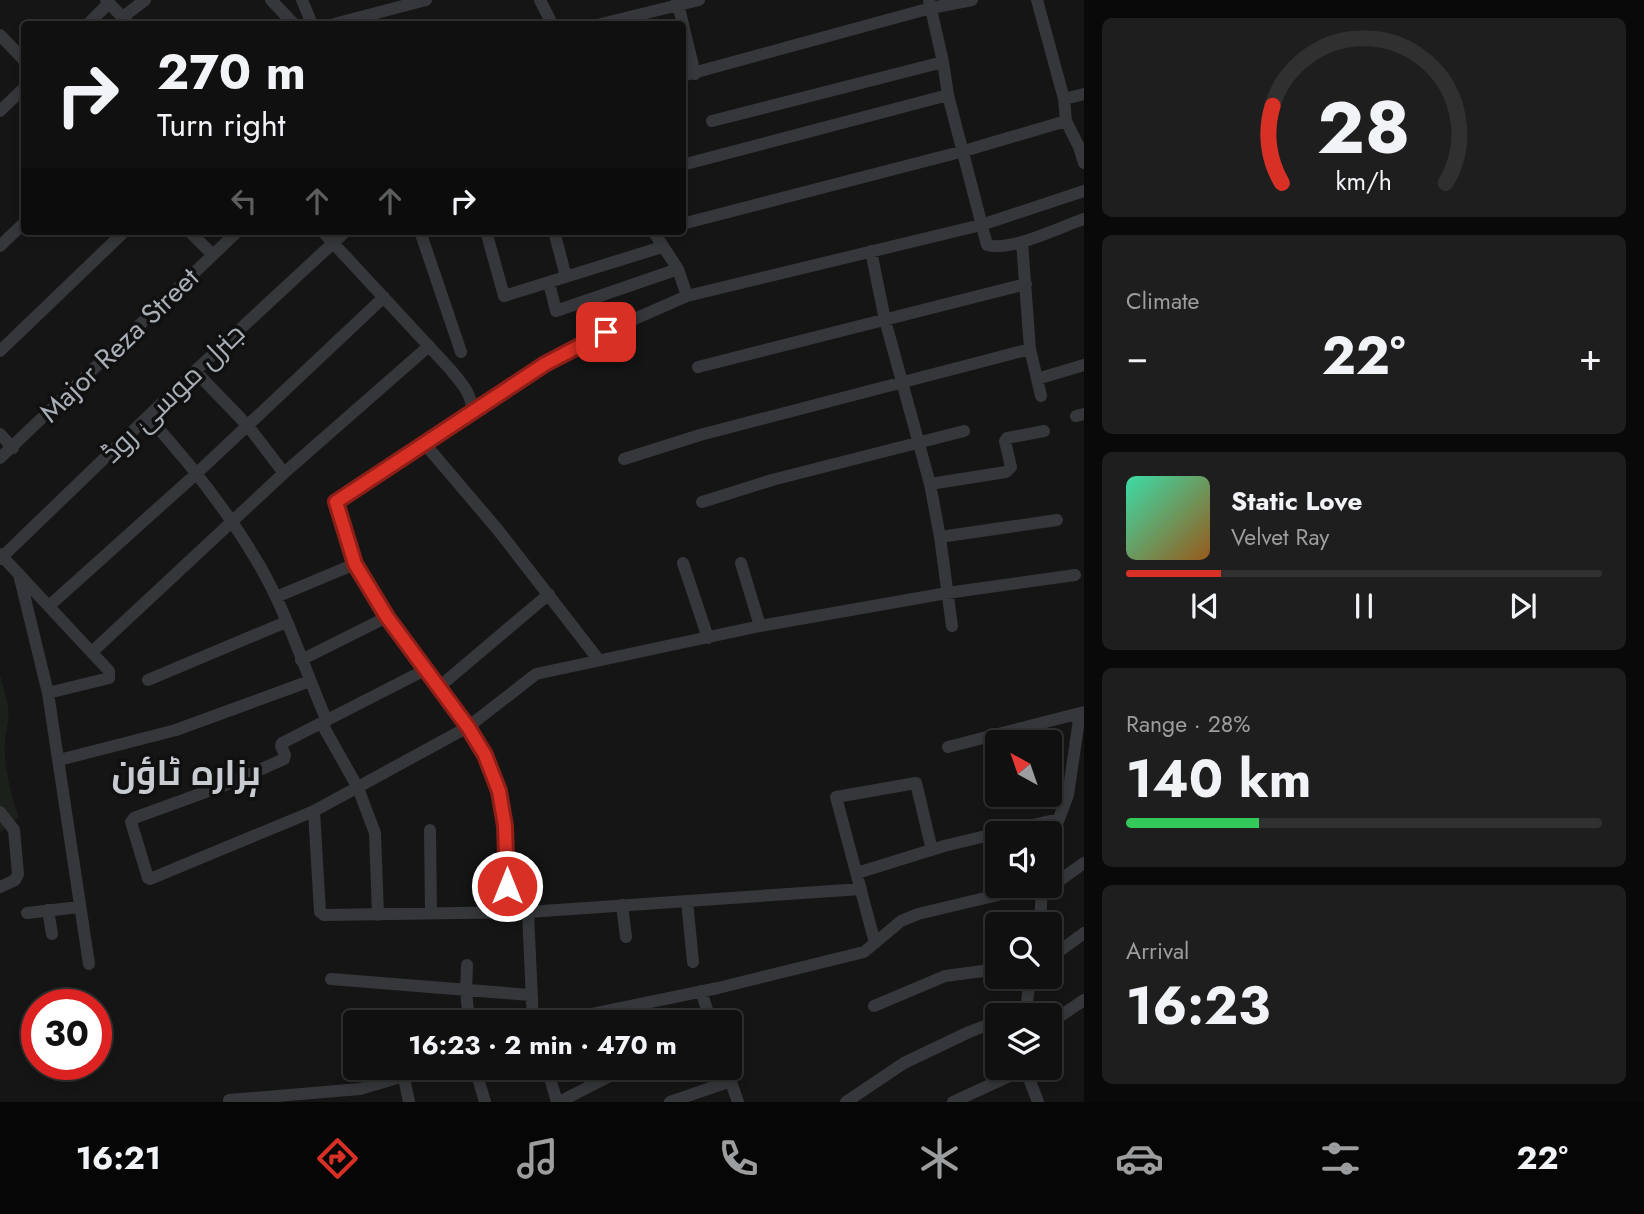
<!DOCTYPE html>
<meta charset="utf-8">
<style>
:root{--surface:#101010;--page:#1e1e1e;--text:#f1f3f6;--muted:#9c9d9f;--line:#303030;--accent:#d93025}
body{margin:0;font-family:Jost,Cairo,sans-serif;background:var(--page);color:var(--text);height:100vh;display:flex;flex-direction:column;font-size:26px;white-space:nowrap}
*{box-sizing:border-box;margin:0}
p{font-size:23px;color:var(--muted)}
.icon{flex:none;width:38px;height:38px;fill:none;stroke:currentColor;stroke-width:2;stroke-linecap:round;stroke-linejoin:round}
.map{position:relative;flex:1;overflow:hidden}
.drawer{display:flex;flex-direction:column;gap:18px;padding:18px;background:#090909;width:560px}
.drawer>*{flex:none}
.hud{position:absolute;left:21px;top:21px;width:665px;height:214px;border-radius:7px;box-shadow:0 4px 10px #0003,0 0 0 2px var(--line);background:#101010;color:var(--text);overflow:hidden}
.needle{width:46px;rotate:320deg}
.buttons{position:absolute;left:985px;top:730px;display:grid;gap:14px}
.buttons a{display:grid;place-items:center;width:77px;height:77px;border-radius:7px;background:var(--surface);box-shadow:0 4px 10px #0003,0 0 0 2px var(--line);font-size:35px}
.speed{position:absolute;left:21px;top:989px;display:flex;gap:14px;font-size:35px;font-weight:700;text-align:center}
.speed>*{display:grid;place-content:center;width:91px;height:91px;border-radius:50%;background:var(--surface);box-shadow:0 4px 10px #0003,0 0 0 2px var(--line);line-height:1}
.speed .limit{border:10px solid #d22;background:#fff;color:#111}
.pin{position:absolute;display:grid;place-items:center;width:60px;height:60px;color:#fff;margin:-30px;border-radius:14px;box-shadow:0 4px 10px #0006}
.me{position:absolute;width:77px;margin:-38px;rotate:0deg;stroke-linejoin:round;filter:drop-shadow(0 0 5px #0008)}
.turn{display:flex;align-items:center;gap:24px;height:147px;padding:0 21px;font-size:32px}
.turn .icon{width:91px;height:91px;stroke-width:2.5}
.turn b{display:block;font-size:49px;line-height:60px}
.lanes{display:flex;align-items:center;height:66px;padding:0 21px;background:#0003;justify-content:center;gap:35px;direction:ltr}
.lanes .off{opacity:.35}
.big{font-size:52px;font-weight:700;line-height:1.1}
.drawer .tile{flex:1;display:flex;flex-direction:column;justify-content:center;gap:10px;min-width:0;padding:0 24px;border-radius:10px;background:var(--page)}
.drawer .dial{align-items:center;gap:0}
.dial svg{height:182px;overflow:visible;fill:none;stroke:var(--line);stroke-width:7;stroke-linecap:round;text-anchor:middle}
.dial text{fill:var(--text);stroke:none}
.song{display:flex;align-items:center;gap:21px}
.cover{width:84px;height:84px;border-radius:10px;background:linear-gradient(135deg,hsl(160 70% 55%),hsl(30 70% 35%))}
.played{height:7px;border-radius:4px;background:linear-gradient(90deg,var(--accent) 20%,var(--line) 20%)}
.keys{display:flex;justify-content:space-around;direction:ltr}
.heat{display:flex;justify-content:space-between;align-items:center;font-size:38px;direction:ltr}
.charge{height:10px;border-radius:5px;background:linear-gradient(90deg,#34c759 28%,var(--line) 0)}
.trip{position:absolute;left:343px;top:1010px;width:399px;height:70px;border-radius:7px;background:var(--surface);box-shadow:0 4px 10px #0003,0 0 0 2px var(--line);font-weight:700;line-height:70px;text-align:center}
.tab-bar{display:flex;height:112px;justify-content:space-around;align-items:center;background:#060606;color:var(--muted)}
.tab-bar .icon{width:49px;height:49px}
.tab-bar .selected{color:var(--accent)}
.tab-bar b{font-size:32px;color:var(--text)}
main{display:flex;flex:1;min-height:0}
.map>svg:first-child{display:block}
</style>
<main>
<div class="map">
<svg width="1084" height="1102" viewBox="0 0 1084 1102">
<rect width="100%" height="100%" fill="#151516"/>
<path fill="#1b201b" d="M0,675C3,686 7,697 8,708C10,720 6,729 5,741C3,764 11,795 19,817L0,833Z"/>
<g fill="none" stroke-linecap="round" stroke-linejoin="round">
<path stroke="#36373a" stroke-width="12" d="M106,0L129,24
M271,0L294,24
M302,0L312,24
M540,0L552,24
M677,0L695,74
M929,0L943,62L948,95L987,245C1011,252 1060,227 1084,219
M1037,0L1064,99L1066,121L1079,147L1084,163
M123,17L145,0
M88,24L109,3
M334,24L426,0
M601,24L699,0
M0,35L24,60
M682,76L931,8L972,0
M1064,99L1084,94
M0,111L24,88
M712,121L943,62
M682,165L948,95
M682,224L964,151L1066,121
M189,231L212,254
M322,231L450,369C461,383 472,393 472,411L336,502C337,514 342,526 346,538C366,600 413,651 451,703C463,720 476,737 485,756C509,806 507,858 506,912
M420,231L461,352
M486,231L504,296L662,247
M554,231L566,277
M653,231L678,269L687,296
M1022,242L1030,349L1041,396
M0,246L24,223
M871,251L885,320L930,484L940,537L952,626
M549,283L556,311L678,269
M0,351L125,231
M698,367L1026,284
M195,371L248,426L284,473
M1037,379L1084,365
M472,411L546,364L623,324L687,296L981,225L1084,191
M1076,416L1084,414
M148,417C190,463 230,514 261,568C288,615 305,671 327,721
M0,434L13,448
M424,443L498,530L598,659
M0,458L238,231
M624,459L700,435L1030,349
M930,484L1006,472L1011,467L1005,441L1007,438L1044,431
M702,502L772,480L964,431
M940,537L1057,520
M0,554L109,671V678L48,693
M0,559L195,371L346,231
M683,563L708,638
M741,563L760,626
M19,574L48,693L89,964
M276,597L355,564
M49,606L196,474L384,297
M92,652L284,473L429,346
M301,660L387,617
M148,680L286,622
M439,687L549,594
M322,724L358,788L375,833L378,915
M948,747L1084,712
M59,760L176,730L310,681
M314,811L150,879L148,878L131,822L134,818L233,782L284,759L285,755L281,746L282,743L425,670
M0,812L14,830L18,874L15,880L0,887
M430,830L431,913
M999,833L1059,819
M1050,842L1068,795L1080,713
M857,873L944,846L998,833
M861,889L528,912L324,915L320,912L314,811L468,727L536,674L760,626L947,593L1075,575
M1042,893L1084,863
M687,901L693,962
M622,905L626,937
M48,910L52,934
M528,912L533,1022
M27,913L79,907
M1040,924L1042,886
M875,943L836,797L916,783L932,850
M1050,958L1084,933
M467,965L466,990L469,1022
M331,979L530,995
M701,991L711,1022
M874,1006L945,976L998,969
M1023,1015L1027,1003L1030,976
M531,1017L568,1019L718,988L864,952L901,921L918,914L1035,886
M1050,1023L1084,1000
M402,1068L409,1102
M475,1068L485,1102
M547,1068L557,1102
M726,1068L738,1102
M1025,1068L1038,1102
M229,1100L360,1089L404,1076
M559,1102L610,1076L638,1068
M670,1102L731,1081
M846,1102L904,1063L969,1032L998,1021
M953,1102L1025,1069"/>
</g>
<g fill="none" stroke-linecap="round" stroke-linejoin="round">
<g stroke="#8d1f18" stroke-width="18">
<path id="route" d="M507,886L505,826L499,791L485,755L468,727L387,617L355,564L336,502L545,364L606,332"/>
</g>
<use href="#route" stroke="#d93025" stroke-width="12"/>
</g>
<g text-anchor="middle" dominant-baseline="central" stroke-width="7" stroke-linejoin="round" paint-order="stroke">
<g font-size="28" fill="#a8aeb5" stroke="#101011">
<text transform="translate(119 345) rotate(-44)">Major Reza Street</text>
<text transform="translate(173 393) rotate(-44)">جنرل موسیٰ روڈ</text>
</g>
<g font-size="35" font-weight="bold" fill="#c8ccd1" stroke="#101011">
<text x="186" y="773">ہزارہ ٹاؤن</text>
</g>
</g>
</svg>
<div class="buttons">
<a><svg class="needle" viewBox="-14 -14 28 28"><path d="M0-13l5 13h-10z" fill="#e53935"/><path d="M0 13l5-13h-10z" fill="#9c9d9f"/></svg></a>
<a><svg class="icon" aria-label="sound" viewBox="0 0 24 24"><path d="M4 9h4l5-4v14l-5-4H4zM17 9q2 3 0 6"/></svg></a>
<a><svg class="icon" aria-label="search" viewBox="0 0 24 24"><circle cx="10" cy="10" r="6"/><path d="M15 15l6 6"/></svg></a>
<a><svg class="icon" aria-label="layers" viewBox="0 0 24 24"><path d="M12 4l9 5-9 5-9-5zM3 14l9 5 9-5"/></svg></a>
</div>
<div class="speed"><div class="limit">30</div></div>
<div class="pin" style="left:606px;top:332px;background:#d93025"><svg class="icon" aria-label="arrive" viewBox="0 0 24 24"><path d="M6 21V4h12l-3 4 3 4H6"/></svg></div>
<svg class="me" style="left:507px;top:886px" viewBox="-20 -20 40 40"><circle r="17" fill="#d93025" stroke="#fff" stroke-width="3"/><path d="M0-11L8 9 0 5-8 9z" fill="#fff"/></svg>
<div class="trip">16:23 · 2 min · 470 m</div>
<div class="hud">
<div class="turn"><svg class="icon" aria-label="right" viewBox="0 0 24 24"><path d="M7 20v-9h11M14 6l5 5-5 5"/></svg><div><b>270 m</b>Turn right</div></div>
<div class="lanes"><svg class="icon off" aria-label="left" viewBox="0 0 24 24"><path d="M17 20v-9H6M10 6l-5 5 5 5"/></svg><svg class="icon off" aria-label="ahead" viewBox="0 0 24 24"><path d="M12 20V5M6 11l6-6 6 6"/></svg><svg class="icon off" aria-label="ahead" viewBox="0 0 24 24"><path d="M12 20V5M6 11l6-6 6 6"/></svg><svg class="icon" aria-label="right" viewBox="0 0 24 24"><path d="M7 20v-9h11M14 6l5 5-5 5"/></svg></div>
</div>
</div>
<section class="drawer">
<div class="tile dial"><svg viewBox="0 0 100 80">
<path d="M14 69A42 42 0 1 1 86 69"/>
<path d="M14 69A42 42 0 0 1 10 35" stroke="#d93025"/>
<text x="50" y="56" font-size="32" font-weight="700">28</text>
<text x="50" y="72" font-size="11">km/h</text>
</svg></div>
<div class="tile"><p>Climate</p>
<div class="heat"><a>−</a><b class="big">22°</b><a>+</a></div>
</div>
<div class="tile">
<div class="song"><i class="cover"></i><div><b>Static Love</b><p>Velvet Ray</p></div></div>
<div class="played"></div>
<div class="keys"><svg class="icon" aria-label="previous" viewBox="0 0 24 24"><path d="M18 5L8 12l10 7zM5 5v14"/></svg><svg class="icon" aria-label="pause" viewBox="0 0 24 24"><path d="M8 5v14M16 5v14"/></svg><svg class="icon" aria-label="next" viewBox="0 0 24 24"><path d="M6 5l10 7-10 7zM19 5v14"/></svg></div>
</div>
<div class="tile"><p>Range · 28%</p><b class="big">140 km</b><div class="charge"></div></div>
<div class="tile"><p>Arrival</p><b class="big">16:23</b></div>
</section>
</main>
<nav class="tab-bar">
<b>16:21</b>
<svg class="icon selected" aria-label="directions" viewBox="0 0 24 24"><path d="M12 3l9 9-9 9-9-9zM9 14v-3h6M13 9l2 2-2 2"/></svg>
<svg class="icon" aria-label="music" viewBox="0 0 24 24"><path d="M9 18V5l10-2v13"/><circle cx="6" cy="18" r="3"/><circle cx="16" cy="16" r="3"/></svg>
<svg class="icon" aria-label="phone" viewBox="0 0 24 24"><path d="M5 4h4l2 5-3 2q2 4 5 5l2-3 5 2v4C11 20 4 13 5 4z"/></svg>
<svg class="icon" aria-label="climate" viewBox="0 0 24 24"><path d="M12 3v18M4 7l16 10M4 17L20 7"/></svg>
<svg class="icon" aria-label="car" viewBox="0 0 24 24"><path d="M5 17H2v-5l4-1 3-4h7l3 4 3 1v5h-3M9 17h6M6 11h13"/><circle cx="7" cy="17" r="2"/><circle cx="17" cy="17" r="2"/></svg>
<svg class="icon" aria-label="filters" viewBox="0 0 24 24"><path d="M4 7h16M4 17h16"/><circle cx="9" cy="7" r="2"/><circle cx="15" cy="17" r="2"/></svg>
<b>22°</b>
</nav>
